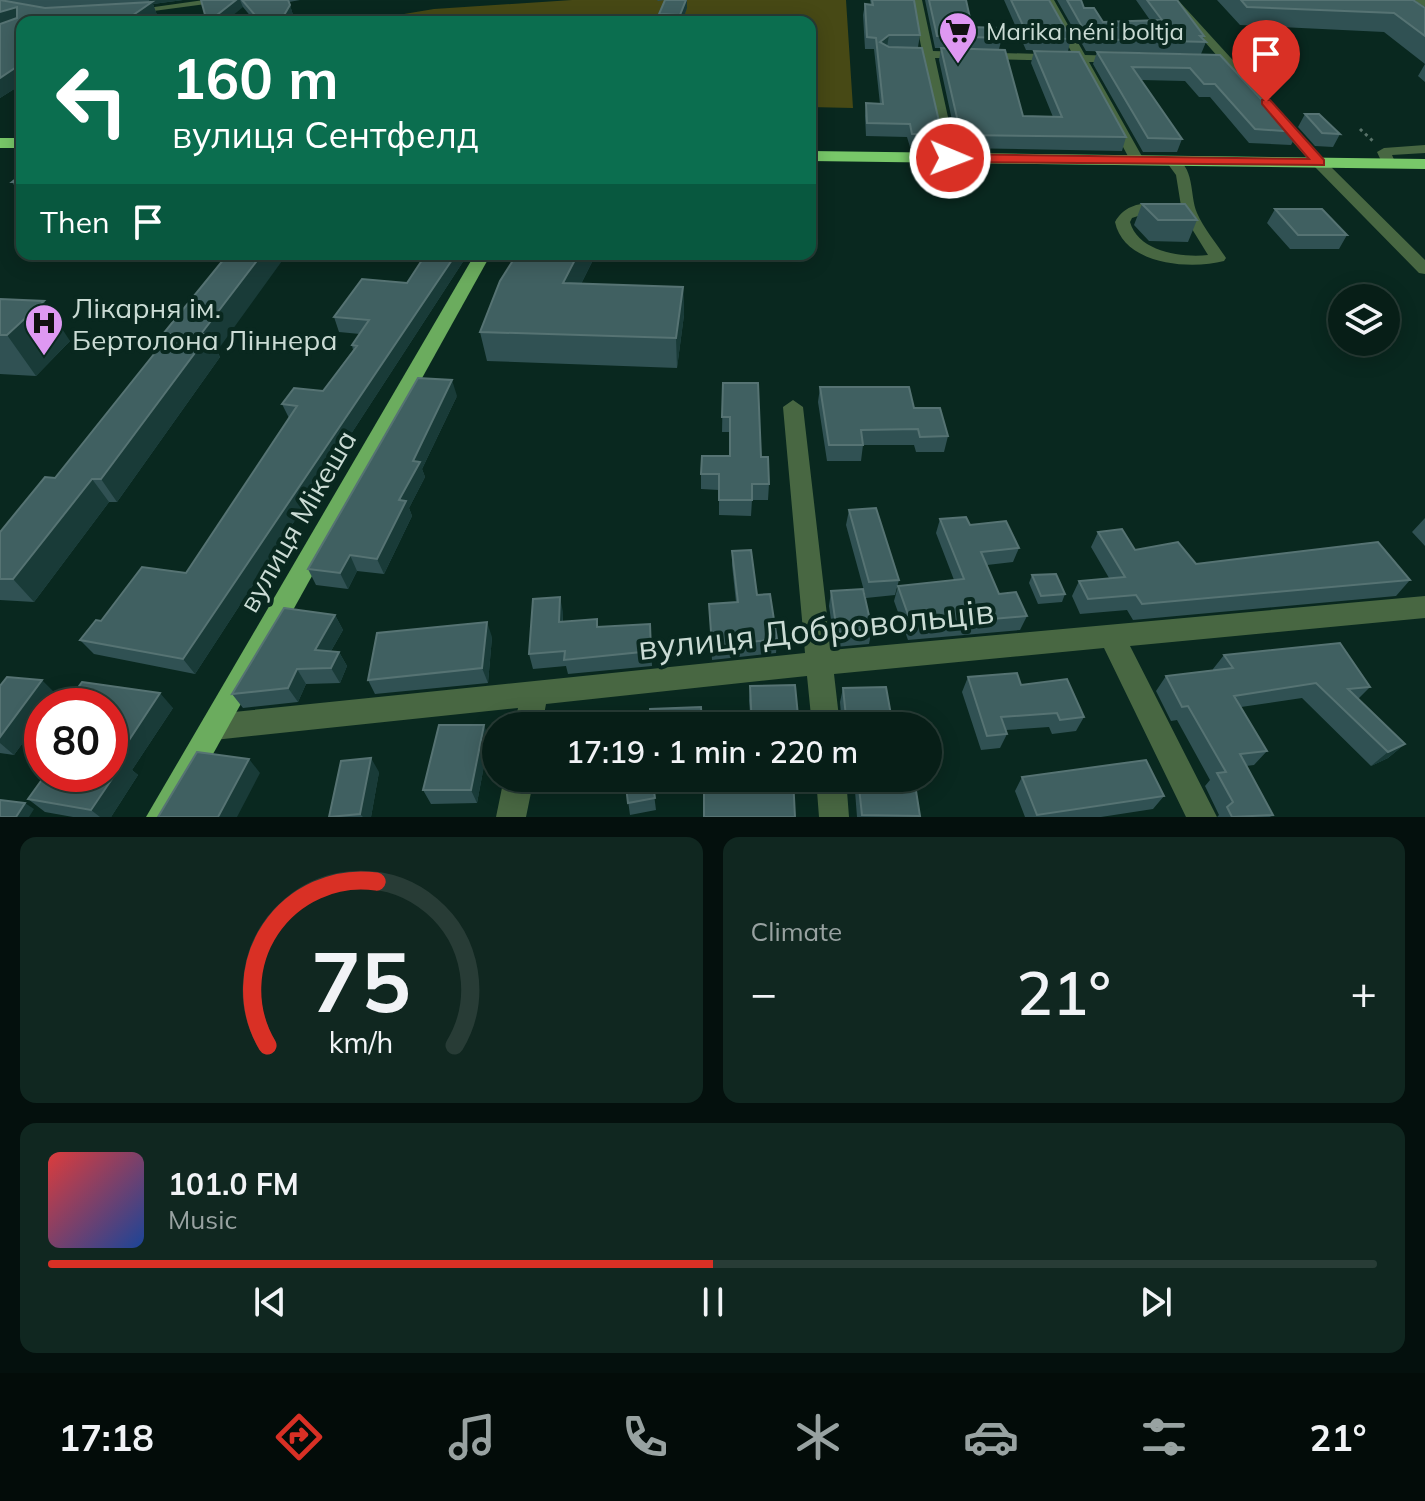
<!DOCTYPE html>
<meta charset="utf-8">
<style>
:root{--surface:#071e17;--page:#102720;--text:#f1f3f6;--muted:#98a2a1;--line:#283c36;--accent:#d93025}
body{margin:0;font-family:Mulish,sans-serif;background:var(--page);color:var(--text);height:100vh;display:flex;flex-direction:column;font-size:30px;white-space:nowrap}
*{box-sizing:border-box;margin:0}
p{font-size:26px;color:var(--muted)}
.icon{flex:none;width:44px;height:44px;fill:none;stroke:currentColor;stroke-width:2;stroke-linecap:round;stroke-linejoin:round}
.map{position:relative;height:817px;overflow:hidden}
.drawer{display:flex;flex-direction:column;gap:20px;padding:20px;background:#04100d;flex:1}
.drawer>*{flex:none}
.banner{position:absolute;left:16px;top:16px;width:800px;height:244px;border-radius:16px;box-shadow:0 4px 20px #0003,0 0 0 2px var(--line);background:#0b6e4f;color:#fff;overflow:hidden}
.controls{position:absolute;left:1328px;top:284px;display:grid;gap:16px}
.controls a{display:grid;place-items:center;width:72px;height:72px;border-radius:50%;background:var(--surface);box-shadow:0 4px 20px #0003,0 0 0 2px var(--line);font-size:40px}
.speed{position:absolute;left:24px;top:688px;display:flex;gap:16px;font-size:40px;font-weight:700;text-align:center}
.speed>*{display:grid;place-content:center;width:104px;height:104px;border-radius:50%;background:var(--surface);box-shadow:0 4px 20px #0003,0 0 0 2px var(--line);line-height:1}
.speed .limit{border:12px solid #d22;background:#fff;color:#111}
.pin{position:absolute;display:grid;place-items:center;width:68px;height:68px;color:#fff;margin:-82px -34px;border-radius:50% 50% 50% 0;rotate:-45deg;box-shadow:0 0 8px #0007}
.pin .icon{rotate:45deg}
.me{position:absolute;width:88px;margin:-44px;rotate:91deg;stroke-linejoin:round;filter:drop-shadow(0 0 6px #0008)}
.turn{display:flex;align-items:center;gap:28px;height:168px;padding:0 24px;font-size:36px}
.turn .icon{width:104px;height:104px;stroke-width:2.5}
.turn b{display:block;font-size:56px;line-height:68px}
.then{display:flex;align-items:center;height:76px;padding:0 24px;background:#0003;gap:16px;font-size:30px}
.big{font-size:60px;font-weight:600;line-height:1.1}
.drawer .card{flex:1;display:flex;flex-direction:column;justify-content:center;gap:12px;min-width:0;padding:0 28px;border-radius:16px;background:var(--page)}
.drawer .dial{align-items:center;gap:0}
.dial svg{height:208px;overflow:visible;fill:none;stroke:var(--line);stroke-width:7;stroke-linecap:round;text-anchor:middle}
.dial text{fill:var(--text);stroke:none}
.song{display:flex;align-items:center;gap:24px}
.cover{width:96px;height:96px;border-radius:12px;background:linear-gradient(135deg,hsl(0 70% 55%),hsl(220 70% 35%))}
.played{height:8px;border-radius:4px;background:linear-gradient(90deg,var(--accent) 50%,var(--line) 50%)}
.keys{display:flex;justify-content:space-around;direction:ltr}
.heat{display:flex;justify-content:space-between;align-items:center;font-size:44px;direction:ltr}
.drawer .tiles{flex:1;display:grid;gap:20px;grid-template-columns:1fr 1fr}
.card:last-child{grid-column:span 2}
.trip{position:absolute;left:482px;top:712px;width:460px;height:80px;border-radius:40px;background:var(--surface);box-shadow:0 4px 20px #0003,0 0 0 2px var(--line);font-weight:600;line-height:80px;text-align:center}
.tabs{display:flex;height:128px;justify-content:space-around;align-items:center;background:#030c09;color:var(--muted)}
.tabs .icon{width:56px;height:56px}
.tabs .current{color:var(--accent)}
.tabs b{font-size:36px;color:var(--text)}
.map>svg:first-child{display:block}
</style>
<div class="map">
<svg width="1425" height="817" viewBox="0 0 1425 817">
<rect width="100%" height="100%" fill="#09281f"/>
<path fill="#474915" d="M572,0H846L853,108L810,107V22H356L434,9Z"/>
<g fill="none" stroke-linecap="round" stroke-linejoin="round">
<path stroke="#587269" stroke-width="3" stroke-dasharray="3 4" stroke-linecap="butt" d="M1360,129L1374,142"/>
<path fill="#486742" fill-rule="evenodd" d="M204,0H236L131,14L126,11Z
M912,0H922L933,51L1073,55L1044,0H1054L1085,55L1122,56L1128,59L1122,62H1089L1144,160L1142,163L1130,160L1077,61L935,58L957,158L945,161L923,58L898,57L892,54L898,51H922Z
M1168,0H1178L1324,160L1425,260V274L1419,273L1314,166Z
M1414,0H1425V7Z
M1425,145V153L1392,155L1396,164L1389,168L1384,167L1377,152L1384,148Z
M1172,156C1196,166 1189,194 1197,213C1204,229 1217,244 1226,258L1224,261C1190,270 1124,265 1115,222C1128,198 1157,202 1181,206L1176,175L1165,160ZM1156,210L1184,216L1208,255C1183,258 1138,252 1130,222L1132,218Z
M793,400L803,407L831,650L1425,596V618L1130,646L1217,817H1186L1104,648L834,674L840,726H812L807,676L546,704L542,726H514L518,708L214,740L204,736L200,727L204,718L214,714L805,653L783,407Z
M504,778H534L526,817H496Z
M816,778H846L849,817H819Z"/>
<path fill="#6bac5e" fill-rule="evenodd" d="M475,254H491L178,817H146Z"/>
<path fill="#78c869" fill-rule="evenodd" d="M0,138H22V148H0Z
M810,151L1425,159V169L810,161Z"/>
</g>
<path fill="#305153" d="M0,0H183L153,4L157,15L148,22H22V84L0,98Z
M201,0H300L289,2L293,15L289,22H248L252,18L243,7Z
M657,0H687V8L682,22H659V14L665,0L658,1Z
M870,0H914L920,35L918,47H888L942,134L939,147H910L907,137L866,136L865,116L866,103L880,104L874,49H865L863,15L865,4L871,5Z
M925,0H966L972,27L1002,38L999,49L1023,116L1053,117L1031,63L1034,51L1126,137L1122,151L958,148L939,60L941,48H935Z
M1004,0H1049L1071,39L1068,51L1026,50Z
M1057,0H1081L1084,8L1103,22L1150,20L1136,0H1177L1204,36L1203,39L1206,42L1201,54L1086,51Z
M1217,0H1413L1425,8V82L1418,76L1425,64L1384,32L1240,25Z
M1097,52L1220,55L1275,114L1298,132L1291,145L1249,143L1210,97H1199L1185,81L1141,80L1182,139L1177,152H1143L1093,64Z
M1305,114L1340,134L1333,147L1315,146L1298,127Z
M22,174V198L12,182Z
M1142,204L1197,220L1188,242L1149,241L1134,225Z
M1275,209L1347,235L1339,249H1290L1267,223Z
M228,254L217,351L220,357L117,502H109L34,602L0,600V532L55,478L166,339L163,334Z
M414,254H468L195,674L94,654L80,640L101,621L186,573L289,418L282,404L323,391L353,350L352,345L360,334L339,332L334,317L407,283L421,262L416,261Z
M517,254H596L581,284L683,287L684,315L677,368L487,361L480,332Z
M0,299L70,341L36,376L0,374Z
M723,383L761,457L769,484L768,500H752L751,516L719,515V490L701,489V474L730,456V432H722Z
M820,387L914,408L948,436L944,452H916L914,445H863L861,461H827L818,402Z
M457,396L422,469L425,477L409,508L412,516L384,574L357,571L348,589L316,585L308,569Z
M849,510L899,580L895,595L866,598L846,525Z
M1425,518V546L1412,532Z
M940,519L970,525L1019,548L1013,562L987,565L999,594L1027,616L1020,630L908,640L894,601L898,586L954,580L936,533Z
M1098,532L1135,550L1196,564L1410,580L1396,596L1133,620L1127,610L1080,614L1072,596L1079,581L1109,578L1091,547Z
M732,551L757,595L777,639L776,653L712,660L709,604L736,602L732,565Z
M1032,575L1065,594L1062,602L1038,604L1029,583Z
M831,591L872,629L869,644L835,647L829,606Z
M563,612V622L599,627L651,639L652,666L568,674L566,666L533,669L529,654Z
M335,615L343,630L331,651L339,652L347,666L340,683L306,684L298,702L243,708L232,694Z
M492,637L488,683L375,694L368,680Z
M1224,655L1370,687L1358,699L1405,744L1388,758L1371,766L1302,698L1241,707L1267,751L1254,765L1246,766L1273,815L1270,817H1217L1219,815L1205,786L1210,780L1177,720L1171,721L1156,691L1166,676L1213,670V669Z
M968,677L1021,685L1084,717L1076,731L1052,734L1049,727L1006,730L1007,734L1000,748L981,750L962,692Z
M0,686L57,695L14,755L0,753Z
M750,686L799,726H751L749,701Z
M843,688L893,726H842L840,702Z
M69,700L173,708L132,770L138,775L111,817H73L45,812L28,799L110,706H75Z
M489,739L477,803L431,804L423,790Z
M379,772L371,817H329Z
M1022,777L1164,796L1153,809L1101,817H1025L1015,791Z
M576,778H652L656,810L630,815L625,779L578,783Z
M854,778H914L919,817H857Z"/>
<path fill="#193b38" d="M149,0H183L153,4L157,15L148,22H123L150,3Z
M236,0H240L243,7L225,22H208Z
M686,0H687V8L682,22H680V15Z
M290,5L293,15L289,22H280Z
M17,7L24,21L0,28V12Z
M889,35L887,47L880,42Z
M15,68L22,84L0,98V78Z
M262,254H287L217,351L220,357L117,502L101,479L201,334Z
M456,254H468L195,674L183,659Z
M578,254H596L567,312L563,283Z
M683,287L684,315L677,368L676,338Z
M44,301L70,341L36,376L7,335Z
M452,380L457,396L422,469L425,477L409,508L412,516L384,574L377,559L413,461Z
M92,479L109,502L34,602L13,579Z
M350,555L357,571L348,589L340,573Z
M560,597L563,612L562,637L559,622Z
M335,615L343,630L323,665L315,650Z
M487,622L492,637L488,683L482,668Z
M339,652L347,666L340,683L331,668Z
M297,669L306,684L298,702L288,688Z
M42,680L57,695L49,706H42V716L14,755L0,743V737Z
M160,693L173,708L132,770L138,775L111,817H100L91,810L116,760Z
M484,725L489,739L477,803L471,790Z
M1405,744L1388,758L1371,766L1388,752Z
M371,758L379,772L371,817H363L360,814Z
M249,759L260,773L237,817H218Z
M25,803L34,809L29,817H16Z"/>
<path fill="#406061" stroke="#567373" stroke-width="2" d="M0,0L45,8L152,2L123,22H22V68H15L0,78V24L17,18V7L0,12Z
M201,0H236L208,22H207Z
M242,0H288L290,5L280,22H248L255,15Z
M665,0H686L680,15L659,14Z
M872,0H914L920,35H889L880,42L889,47L922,48L942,134H912L910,124L867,123L866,103L883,104L876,38L867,37L865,4L873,5Z
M929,0H966L972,27L999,28L1002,38L937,36Z
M1011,0H1049L1071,39L1029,38Z
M1067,0H1081L1084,8H1094L1103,22L1162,20L1147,0H1177L1204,36H1200L1206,42L1089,39Z
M1241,0H1413L1425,8V36L1394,13L1247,7Z
M941,48L1005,50L1023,116L1062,117L1034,51L1079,52L1126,137L961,135Z
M1097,52L1220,55L1275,114H1282L1298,132L1255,129L1215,84H1204L1190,68L1132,67L1182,139L1148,138Z
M1305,114H1319L1340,134L1322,133Z
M22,174V182H12Z
M1142,204H1185L1197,220H1158Z
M1275,209H1322L1347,235H1298Z
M228,254H262L201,334H209L101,479H92L13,579H0V532L45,477L55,478L170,334H163Z
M426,254H456L183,659L80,640L96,620L101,621L142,567L186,573L297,406L282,404L294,388L323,391L357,346L352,345L369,320L334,317L362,279L407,283Z
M517,254H578L563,283L683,287L676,338L480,332L500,281Z
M0,299L44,301L7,335H0Z
M418,378L452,380L413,461L420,462L399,500L406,501L377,559L350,555L340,573L308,569Z
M723,383H758L761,457H768L769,484H752V500H719V474H701L702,456H730V417H722Z
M820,387H909L914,408H940L948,436L920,437L918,429L861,430L863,445H829Z
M876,508L899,580L869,582L849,510Z
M966,517L970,525L1006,521L1019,548L981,552L999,594L1016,592L1027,616L912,626L898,586L964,579L940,519Z
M1122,529L1135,550L1178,542L1196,564L1378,542L1410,580L1142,604L1136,595L1088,599L1079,581L1125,577L1098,532Z
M751,550L757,595L770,594L777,639L712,646L709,604L738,602L732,551Z
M1056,574L1065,594L1041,596L1032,575Z
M863,589L872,629L837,632L831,591Z
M560,597L559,622L597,619V627L650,624L651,651L564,660L565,651L529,654L533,599Z
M284,608L335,615L315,650L339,652L331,668L297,669L288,688L232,694Z
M487,622L482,668L368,680L377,633Z
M1340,643L1370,687L1348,689L1405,744L1388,752L1316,683L1234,696L1267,751L1240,754L1273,815L1232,817L1227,807L1233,802L1217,773L1226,772L1188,706L1182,707L1166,676L1233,668L1224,655Z
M1017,673L1021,685L1067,679L1084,717L1060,720L1057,713L1001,717L1007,734L987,736L968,677Z
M7,677L42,680L0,737V686Z
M82,682L160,693L116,760L124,761L91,810L28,799L46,774H110V706H95L96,704L69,700Z
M795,685L799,726H752L750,686Z
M886,687L893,726H847L843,688Z
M701,707L702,726H650V709Z
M439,725H484L471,790H423Z
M197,752L249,759L218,817H158Z
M371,758L360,814L329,817L341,761Z
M1146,760L1164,796L1037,815L1022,777Z
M625,778H652L655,798L628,803Z
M704,778H793L795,817H704Z
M858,778H914L920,816L862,815Z
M0,800L25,803L16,817H0Z"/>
<path fill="#d93025" stroke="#8d1f18" stroke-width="2" d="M1262,100H1270L1324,160V165L950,162L944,158L950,154L1309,159L1262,104Z"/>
<defs>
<g id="supermarket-pin" transform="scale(2)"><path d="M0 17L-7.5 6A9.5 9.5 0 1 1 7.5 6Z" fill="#de98f2" stroke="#09281f"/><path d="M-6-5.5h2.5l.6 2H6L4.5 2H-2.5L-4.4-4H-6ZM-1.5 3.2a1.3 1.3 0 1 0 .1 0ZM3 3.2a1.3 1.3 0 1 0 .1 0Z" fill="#111"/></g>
<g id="hospital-pin" transform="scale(2)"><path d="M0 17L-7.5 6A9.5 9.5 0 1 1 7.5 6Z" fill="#de98f2" stroke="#09281f"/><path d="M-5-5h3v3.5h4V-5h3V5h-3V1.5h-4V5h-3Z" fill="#111"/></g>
</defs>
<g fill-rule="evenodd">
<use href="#supermarket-pin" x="958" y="31"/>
<use href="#hospital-pin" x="44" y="323"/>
</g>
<g text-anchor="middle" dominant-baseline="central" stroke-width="8" stroke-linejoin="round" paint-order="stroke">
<g font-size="24" fill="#cadbd4" stroke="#09281f" text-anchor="start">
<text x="986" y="31">Marika néni boltja</text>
</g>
<g font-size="28" fill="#cadbd4" stroke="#09281f" text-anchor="start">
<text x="72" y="307">Лікарня ім.<tspan x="72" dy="32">Бертолона Ліннера</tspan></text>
</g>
<g font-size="28" fill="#cadbd4" stroke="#09281f">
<text transform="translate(297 521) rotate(-60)">вулиця Мікеша</text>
</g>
<g font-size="34" fill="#cadbd4" stroke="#09281f">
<text transform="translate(816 629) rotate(-6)">вулиця Добровольців</text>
</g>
</g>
</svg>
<div class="controls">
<a><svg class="icon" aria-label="layers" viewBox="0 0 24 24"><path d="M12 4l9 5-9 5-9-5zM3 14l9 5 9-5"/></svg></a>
</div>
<div class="speed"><div class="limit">80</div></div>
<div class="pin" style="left:1266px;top:102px;background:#d93025"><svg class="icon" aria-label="arrive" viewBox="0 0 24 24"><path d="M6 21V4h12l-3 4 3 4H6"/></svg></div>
<svg class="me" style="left:950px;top:158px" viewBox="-20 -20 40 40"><circle r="17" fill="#d93025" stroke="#fff" stroke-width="3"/><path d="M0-11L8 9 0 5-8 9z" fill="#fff"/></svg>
<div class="trip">17:19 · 1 min · 220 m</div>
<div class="banner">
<div class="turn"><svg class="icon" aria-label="left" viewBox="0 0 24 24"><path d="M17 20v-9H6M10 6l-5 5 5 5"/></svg><div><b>160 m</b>вулиця Сентфелд</div></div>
<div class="then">Then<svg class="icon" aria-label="arrive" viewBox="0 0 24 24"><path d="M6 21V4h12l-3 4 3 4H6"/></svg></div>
</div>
</div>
<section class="drawer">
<div class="tiles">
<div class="card dial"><svg viewBox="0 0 100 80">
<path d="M14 69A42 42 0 1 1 86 69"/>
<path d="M14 69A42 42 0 0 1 56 6" stroke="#d93025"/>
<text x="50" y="56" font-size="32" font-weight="700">75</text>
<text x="50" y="72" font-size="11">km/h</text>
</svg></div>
<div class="card"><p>Climate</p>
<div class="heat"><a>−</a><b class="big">21°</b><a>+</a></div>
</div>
<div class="card">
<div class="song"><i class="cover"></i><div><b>101.0 FM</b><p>Music</p></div></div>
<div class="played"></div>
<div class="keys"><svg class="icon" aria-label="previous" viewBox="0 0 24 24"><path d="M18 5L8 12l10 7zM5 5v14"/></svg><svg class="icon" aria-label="pause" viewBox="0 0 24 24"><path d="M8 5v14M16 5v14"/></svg><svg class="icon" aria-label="next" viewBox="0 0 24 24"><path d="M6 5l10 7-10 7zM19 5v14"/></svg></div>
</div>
</div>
</section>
<nav class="tabs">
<b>17:18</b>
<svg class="icon current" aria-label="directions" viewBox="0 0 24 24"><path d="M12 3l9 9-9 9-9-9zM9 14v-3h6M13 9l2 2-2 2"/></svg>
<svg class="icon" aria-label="music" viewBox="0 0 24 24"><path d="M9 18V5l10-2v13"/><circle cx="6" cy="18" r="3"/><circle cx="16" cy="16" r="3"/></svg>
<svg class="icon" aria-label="phone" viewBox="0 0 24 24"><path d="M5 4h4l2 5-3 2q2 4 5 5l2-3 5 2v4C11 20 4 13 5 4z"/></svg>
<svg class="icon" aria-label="climate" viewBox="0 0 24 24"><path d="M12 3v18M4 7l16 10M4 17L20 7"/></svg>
<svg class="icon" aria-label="car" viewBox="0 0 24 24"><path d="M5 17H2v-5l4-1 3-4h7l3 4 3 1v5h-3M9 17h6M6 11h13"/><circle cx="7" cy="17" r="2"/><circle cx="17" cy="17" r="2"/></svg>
<svg class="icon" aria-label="filters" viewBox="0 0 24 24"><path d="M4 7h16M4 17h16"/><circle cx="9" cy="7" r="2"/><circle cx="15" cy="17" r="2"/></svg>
<b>21°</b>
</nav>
